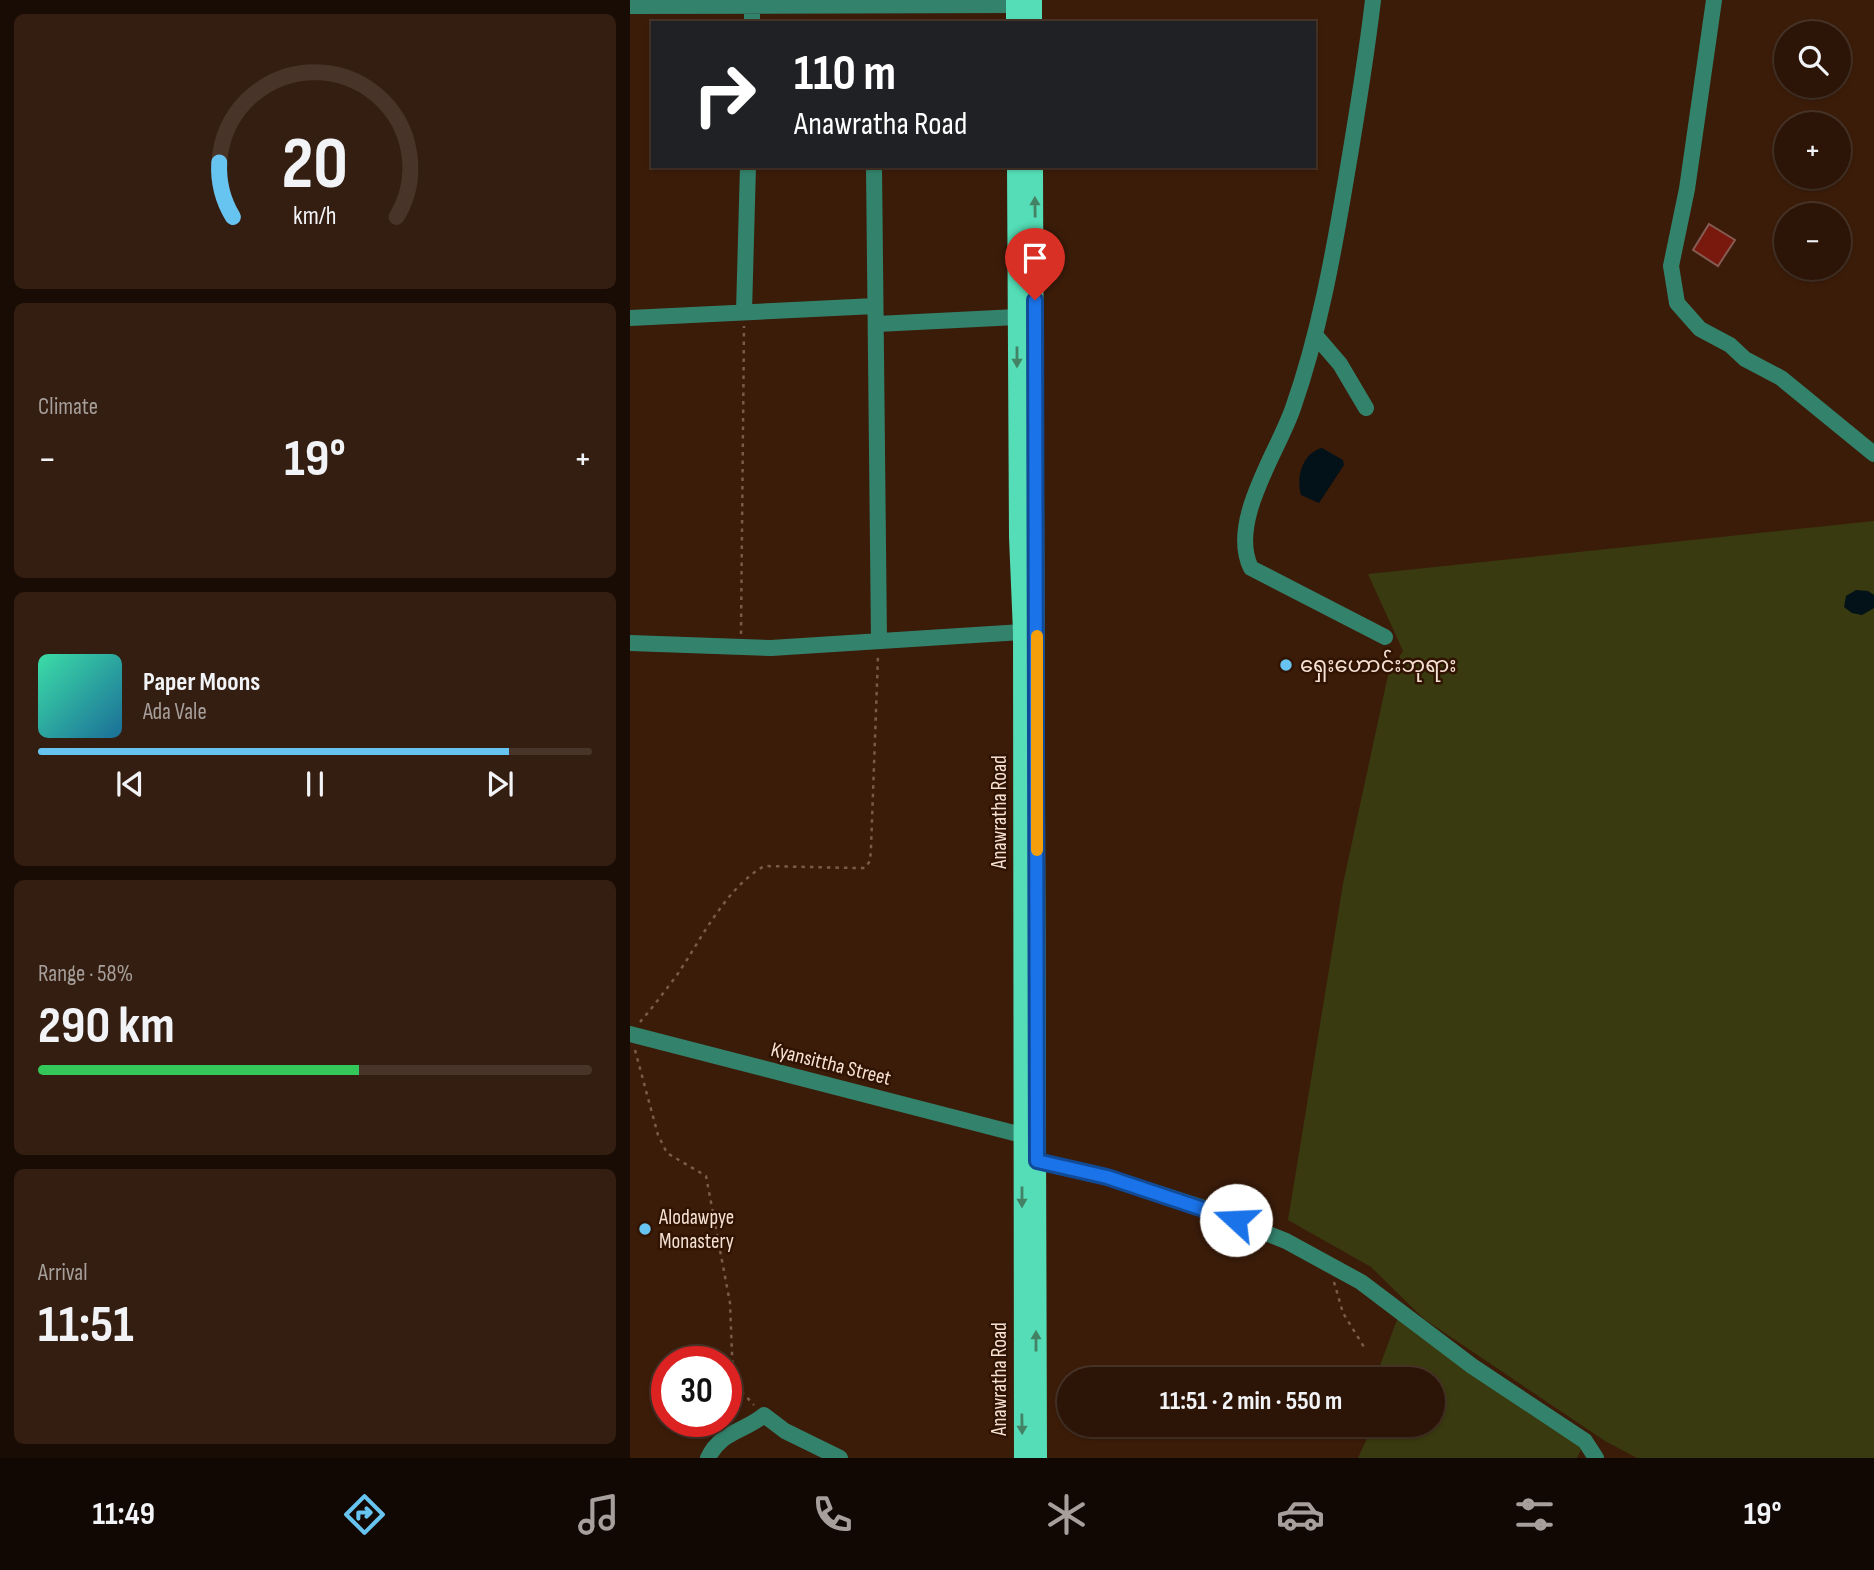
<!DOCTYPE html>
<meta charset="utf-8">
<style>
:root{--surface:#2c1507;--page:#341e11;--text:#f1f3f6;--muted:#a69f9b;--line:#483428;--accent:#67c4f0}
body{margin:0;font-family:"Sofia Sans Condensed","Noto Sans Myanmar",sans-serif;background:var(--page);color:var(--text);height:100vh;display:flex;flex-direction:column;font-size:26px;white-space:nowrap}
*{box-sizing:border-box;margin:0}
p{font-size:23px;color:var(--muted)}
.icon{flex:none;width:38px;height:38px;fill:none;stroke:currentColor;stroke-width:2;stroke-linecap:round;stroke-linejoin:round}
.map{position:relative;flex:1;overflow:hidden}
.details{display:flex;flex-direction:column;gap:14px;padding:14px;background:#180c04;width:630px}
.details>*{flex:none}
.top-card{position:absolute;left:21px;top:21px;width:665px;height:147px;border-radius:0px;box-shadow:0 2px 5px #0004,0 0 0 2px var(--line);background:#202124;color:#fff;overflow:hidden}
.tools{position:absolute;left:1144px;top:21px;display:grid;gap:14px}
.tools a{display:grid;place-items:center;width:77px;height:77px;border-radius:50%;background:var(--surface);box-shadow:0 2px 5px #0004,0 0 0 2px var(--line);font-size:35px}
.speed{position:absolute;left:21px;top:1346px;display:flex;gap:14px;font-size:35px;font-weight:700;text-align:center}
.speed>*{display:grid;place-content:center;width:91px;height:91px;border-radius:50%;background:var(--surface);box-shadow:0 2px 5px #0004,0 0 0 2px var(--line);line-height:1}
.speed .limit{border:10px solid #d22;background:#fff;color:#111}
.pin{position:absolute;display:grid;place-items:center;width:60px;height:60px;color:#fff;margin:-72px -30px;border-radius:50% 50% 50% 0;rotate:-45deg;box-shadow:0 0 7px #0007}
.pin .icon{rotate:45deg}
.me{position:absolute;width:77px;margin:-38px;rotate:290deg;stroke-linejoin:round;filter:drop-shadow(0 0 5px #0008)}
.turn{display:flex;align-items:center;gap:24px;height:147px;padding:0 28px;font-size:32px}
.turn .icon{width:91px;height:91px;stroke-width:2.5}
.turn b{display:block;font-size:49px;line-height:60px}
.big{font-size:52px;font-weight:700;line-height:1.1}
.details .card{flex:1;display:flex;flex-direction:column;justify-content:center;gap:10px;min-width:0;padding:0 24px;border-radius:10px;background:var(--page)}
.details .dial{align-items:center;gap:0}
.dial svg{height:182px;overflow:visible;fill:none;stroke:var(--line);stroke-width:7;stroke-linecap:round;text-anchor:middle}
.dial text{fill:var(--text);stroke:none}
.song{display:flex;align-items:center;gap:21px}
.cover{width:84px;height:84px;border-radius:10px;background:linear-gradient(135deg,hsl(160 70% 55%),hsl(200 70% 35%))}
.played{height:7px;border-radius:4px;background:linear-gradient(90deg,var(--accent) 85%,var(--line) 85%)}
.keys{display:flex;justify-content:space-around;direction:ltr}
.heat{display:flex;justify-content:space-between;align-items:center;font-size:38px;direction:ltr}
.charge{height:10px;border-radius:5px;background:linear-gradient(90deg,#34c759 58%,var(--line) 0)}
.trip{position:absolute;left:427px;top:1367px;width:388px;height:70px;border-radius:35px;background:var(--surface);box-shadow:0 2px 5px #0004,0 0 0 2px var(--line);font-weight:700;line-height:70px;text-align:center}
.dock{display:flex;height:112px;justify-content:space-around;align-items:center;background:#120803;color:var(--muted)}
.dock .icon{width:49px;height:49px}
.dock .current{color:var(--accent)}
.dock b{font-size:32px;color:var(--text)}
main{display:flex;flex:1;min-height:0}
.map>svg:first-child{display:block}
</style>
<main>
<section class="details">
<div class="card dial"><svg viewBox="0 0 100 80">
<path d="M14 69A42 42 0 1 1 86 69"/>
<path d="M14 69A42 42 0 0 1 8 45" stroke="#67c4f0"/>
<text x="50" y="56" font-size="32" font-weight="700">20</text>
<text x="50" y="72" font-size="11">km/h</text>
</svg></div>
<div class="card"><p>Climate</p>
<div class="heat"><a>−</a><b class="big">19°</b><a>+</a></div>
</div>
<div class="card">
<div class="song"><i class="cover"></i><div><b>Paper Moons</b><p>Ada Vale</p></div></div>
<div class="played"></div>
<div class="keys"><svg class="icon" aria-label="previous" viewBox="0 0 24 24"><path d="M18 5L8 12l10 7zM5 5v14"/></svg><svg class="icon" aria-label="pause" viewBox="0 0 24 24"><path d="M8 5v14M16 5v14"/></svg><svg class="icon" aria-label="next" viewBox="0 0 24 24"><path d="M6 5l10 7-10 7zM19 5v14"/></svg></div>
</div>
<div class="card"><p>Range · 58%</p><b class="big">290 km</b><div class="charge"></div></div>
<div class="card"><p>Arrival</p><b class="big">11:51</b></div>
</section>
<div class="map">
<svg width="1244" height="1458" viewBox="0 0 1244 1458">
<rect width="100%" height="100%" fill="#3b1c09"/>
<path fill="#393a0f" d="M1244,521V1458H1007L975,1441L794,1319L741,1267L658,1220L713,884L758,675L773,651L738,574Z
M768,1317L952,1447L947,1458H728L738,1436L725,1430L727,1425L803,1424V1379H745Z"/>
<path fill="#031118" d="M692,448L713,460L714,465L689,503L671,495C666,478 672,453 692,448Z
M1226,590L1238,591L1244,595V608L1232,615L1222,613L1214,607L1216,596Z"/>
<path fill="#79180c" stroke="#855b53" stroke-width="2" d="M1079,224L1105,240L1088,266L1063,250Z"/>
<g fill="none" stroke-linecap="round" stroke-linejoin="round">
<path stroke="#785c4b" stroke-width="2.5" stroke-dasharray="3.5 5" stroke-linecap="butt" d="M111,634L114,326
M10,1022C23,1007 35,991 47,975C72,938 95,889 134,866L223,868H235L240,861L241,848L248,656
M5,1050L28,1135L37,1153L76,1176L100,1303L103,1378L108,1388L124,1405
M704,1282L713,1313L734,1347"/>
<path stroke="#33836c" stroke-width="16" d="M743,0C736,60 726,120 716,179C703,256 689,334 663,408C648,452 598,522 621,568L755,637
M1084,0L1057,189L1041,266L1047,303L1070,329L1100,345L1115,359L1151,378L1244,454
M0,6L397,5
M122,23V0
M244,166L249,641
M114,312L118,166
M0,318L245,306
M247,324L387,317
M685,335L710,364L736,408
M0,643L141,648L392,632
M0,1034L392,1135
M407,1161L477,1177L571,1207L656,1241L731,1282L842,1366L955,1441L966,1458
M78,1458C91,1431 114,1432 134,1415L155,1431L210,1458"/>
<path stroke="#54ddb6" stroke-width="18" d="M385,0V23
M403,0V23
M386,166L388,537L392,632L393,1458
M404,166L408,1458"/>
</g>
<defs><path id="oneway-solid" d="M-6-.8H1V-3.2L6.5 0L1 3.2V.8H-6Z" transform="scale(1.75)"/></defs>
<g fill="#448265">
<use href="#oneway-solid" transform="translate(405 207) rotate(-91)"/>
<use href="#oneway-solid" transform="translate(387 357) rotate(90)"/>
<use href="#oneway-solid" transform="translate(392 1197) rotate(90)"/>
<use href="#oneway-solid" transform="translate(406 1341) rotate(-90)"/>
<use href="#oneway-solid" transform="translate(392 1424) rotate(89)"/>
</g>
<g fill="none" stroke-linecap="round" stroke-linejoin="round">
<g stroke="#114b97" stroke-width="18">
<path id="route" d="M405,300L407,1161L477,1177L606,1220"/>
</g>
<use href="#route" stroke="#1a73e8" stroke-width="12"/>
<path stroke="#f59e0b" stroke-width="12" d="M407,850V636"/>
</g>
<g fill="#67c4f0" stroke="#301301" stroke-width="2.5">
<circle cx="656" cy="665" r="7"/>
<circle cx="15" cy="1229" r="7"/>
</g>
<g text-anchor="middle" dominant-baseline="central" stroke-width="5" stroke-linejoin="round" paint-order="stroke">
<g font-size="21" fill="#f5e0d4" stroke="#301301" text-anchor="start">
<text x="670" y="665">ရှေးဟောင်းဘုရား</text>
<text x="29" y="1217">Alodawpye<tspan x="29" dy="24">Monastery</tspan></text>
</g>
<g font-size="21" fill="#f5e0d4" stroke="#301301">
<text transform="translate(369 812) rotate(-90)">Anawratha Road</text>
<text transform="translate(201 1064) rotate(14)">Kyansittha Street</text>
<text transform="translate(369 1379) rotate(-90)">Anawratha Road</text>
</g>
</g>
</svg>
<div class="tools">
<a><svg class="icon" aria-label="search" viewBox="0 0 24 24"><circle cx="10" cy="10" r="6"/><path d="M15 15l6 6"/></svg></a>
<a>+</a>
<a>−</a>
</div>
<div class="speed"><div class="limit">30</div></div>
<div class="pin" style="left:405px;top:300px;background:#d93025"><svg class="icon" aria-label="arrive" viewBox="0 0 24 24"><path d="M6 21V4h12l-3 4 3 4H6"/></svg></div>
<svg class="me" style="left:606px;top:1220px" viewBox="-20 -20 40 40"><circle r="19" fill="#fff"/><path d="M0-13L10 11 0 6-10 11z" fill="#1a73e8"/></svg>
<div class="trip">11:51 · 2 min · 550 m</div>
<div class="top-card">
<div class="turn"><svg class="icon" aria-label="right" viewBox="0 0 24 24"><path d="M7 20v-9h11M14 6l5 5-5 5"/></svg><div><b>110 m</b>Anawratha Road</div></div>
</div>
</div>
</main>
<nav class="dock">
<b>11:49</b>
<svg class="icon current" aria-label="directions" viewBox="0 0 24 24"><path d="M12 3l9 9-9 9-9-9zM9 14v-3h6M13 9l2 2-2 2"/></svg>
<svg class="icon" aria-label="music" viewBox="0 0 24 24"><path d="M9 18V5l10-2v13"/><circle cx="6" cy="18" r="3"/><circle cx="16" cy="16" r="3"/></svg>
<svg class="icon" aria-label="phone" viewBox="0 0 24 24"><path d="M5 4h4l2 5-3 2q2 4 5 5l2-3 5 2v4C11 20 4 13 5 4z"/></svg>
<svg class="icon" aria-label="climate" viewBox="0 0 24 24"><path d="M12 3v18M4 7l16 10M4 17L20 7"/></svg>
<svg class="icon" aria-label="car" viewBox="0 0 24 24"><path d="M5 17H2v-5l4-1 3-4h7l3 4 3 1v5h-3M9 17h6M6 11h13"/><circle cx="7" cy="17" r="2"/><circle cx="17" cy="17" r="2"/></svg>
<svg class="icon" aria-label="filters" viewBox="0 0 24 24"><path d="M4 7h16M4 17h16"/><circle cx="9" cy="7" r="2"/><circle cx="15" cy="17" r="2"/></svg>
<b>19°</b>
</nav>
